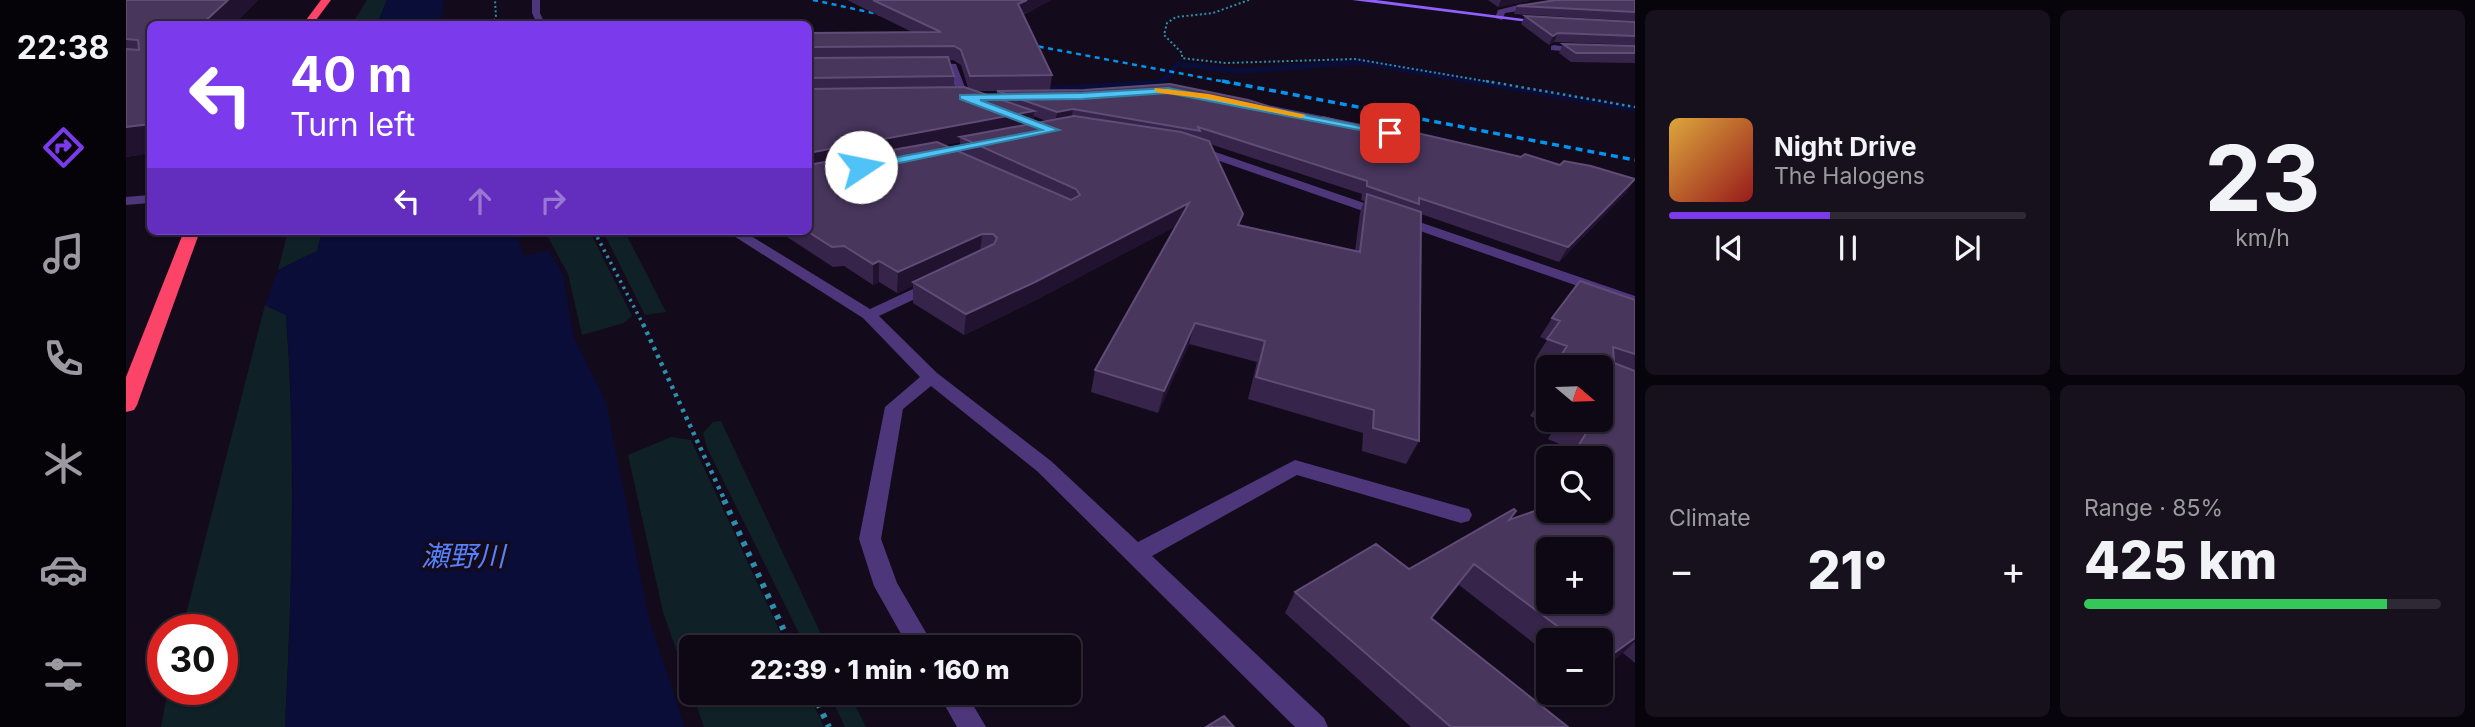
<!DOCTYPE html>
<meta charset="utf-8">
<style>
:root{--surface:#0e0815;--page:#17111e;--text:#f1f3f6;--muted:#9b9aa0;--line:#2e2934;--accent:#7c3aed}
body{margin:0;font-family:Inter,"Noto Sans JP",sans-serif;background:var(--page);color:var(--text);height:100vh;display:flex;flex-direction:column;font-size:26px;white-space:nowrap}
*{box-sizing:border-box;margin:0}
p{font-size:23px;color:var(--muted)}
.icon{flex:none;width:38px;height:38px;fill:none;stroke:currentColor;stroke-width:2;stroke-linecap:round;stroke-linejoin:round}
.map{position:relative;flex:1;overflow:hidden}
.drawer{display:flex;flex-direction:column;gap:10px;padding:10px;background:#08040c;width:840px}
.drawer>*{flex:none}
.guide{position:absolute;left:21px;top:21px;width:665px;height:214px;border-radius:10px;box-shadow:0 2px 5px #0004,0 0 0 2px var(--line);background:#7c3aed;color:#fff;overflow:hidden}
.needle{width:46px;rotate:109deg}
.tools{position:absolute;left:1410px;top:355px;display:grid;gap:14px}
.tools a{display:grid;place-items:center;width:77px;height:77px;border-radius:10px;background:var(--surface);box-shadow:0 2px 5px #0004,0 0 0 2px var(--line);font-size:35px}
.speed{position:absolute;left:21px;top:614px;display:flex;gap:14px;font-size:35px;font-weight:700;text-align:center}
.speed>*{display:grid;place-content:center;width:91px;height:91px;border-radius:50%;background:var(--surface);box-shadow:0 2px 5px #0004,0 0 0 2px var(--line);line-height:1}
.speed .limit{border:10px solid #d22;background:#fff;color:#111}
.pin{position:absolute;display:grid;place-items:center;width:60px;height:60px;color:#fff;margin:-30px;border-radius:14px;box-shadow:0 4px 10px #0006}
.me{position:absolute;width:77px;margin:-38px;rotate:79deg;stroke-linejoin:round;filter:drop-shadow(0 0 5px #0008)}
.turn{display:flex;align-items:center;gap:24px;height:147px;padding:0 28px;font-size:32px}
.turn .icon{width:91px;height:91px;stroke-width:2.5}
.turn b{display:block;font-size:49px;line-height:60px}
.lanes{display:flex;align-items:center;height:66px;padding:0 28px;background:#0003;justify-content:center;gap:35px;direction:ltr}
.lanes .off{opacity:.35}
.big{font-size:52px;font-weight:800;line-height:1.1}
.drawer .card{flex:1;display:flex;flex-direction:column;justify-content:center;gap:10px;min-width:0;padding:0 24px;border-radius:10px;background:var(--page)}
.drawer .dial{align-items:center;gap:0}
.dial b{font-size:91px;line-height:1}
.song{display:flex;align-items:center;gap:21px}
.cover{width:84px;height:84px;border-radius:10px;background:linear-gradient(135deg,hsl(40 70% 55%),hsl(0 70% 35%))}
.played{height:7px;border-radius:4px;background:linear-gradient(90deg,var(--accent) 45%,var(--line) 45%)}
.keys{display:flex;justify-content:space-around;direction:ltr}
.heat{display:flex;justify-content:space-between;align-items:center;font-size:38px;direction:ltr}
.charge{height:10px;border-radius:5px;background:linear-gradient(90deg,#34c759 85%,var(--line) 0)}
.drawer .tiles{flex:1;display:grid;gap:10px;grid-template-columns:repeat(2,1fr)}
.trip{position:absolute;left:553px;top:635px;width:402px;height:70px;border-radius:10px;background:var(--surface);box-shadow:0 2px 5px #0004,0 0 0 2px var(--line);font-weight:800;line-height:70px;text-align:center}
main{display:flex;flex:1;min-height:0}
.menu{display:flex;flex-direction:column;width:126px;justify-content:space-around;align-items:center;background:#060308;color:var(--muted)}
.menu .icon{width:49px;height:49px}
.menu .on{color:var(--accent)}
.menu b{font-size:32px;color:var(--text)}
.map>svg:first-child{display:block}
</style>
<main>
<nav class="menu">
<b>22:38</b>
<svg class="icon on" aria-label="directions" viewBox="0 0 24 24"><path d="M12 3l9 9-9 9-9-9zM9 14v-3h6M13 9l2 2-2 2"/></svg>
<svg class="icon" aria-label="music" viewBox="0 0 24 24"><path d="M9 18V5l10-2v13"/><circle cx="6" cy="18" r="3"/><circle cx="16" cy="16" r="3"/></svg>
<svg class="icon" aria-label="phone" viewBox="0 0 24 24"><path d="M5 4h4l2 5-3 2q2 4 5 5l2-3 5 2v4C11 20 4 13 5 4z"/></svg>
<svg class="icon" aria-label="climate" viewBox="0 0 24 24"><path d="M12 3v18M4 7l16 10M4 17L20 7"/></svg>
<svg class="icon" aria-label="car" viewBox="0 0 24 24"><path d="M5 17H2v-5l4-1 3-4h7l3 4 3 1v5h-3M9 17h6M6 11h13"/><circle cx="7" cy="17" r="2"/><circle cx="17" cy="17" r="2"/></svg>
<svg class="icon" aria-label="filters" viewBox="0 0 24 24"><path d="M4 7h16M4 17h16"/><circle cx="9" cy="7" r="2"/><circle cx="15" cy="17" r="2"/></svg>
</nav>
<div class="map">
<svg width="1509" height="727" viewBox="0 0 1509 727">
<rect width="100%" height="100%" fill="#130b1c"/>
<path fill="#0f2026" d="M241,0H261L251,24H226Z
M162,231H196L191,251L152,270Z
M456,231L465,234L506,316L498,323L456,335L442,274L422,237Z
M477,231L499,232L540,312L519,315Z
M139,305L160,315C170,452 166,590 159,727H35L42,690H96V630H56Z
M595,421L701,647H680L581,448L577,433L587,422Z
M545,437L565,440L661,647L565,648V692L537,612L502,455Z
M566,693H682L698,727H578Z
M703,693H723L740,727H719Z"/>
<path fill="#090d37" d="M261,0H318L315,24H251Z
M196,231H389L398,256L422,250L437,274L448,338L480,402L523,619L559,727H159C166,590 171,452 160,315L139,305L152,270L191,251Z"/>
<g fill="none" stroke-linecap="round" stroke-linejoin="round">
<path fill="#090d37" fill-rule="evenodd" d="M1236,59L1509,106V112L1236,65L1115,74L1053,67L1041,82L1027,86L905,93L900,90L905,87L1027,80L1035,78L1051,61L1115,68Z"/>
<path stroke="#2e8fab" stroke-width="2" stroke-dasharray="2 2.5" stroke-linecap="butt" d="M1123,0L1087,13L1050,17L1041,23L1038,35L1056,53V58L1099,63L1229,59L1370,83
M365,24L370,18L369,0"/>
<path stroke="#2e8fab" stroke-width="2.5" stroke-dasharray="2.5 3.5" stroke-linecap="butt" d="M1360,81L1509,107"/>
<path stroke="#2e8fab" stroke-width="3.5" stroke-dasharray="2.5 4.5" stroke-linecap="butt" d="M468,231L518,326"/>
<path stroke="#2e8fab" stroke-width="4.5" stroke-dasharray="3.5 5" stroke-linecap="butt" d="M517,324L599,501"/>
<path stroke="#2e8fab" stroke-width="6" stroke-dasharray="4.5 7" stroke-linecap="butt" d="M598,500L666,648
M687,693L703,727"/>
<path fill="#4d377a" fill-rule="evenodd" d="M1439,0H1467L1379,13L1376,20L1369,18L1372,10L1392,5Z
M1428,45L1462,50L1457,53L1425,50V46Z"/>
<path fill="#4d377a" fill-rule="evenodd" d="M406,0H414V13L419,24H411L406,13Z
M803,63L830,64L842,95L853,100V104L833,99L823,69L800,68V64Z
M1146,106L1290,135L1296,138L1290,141L1142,111L1141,109Z
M1069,145L1509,296V306L1065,151L1063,149Z
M24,195V203L0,205V197Z
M600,231H617L744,309L802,282H812L815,285L812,288L753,316L811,373L925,461L1012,542L1169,460L1335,507L1343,509L1346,515L1343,521L1335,523L1171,475L1026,556L1198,718L1202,727H1169L911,471L805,386L777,409L755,539L771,583L809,648H783L748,586L733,539L759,407L794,377L737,318Z
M812,693H840L860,727H831Z"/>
<path fill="#905ffd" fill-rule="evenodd" d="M1226,0H1250L1422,22L1418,24Z"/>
<path fill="#fc4468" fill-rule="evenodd" d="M195,0H205L187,24H177Z
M58,231H74L11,405L8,410L0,412V377Z"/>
<path stroke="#0394ee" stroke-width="2.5" stroke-dasharray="5 4.5" stroke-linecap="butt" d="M687,0L770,18
M894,43L1105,83"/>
<path stroke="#0394ee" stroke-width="3.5" stroke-dasharray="7 5" stroke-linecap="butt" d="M1096,81L1509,160"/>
</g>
<path fill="#37244a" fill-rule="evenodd" d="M0,0H132L108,24H24V153L0,157Z
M721,0H925L897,15L926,75L924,90L1192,121L1501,192L1433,262L1295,214L1293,441L1280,464L1236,451L1237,433L1122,399L1131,362L1063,344L1032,413L965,392L969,370L1050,226L906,302L838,335L787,303V286L771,293L753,282L747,285L718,266L707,267L652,231H682V33L786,32ZM823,60H827L835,65L842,88L828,87V76ZM851,91H871V98ZM908,116L920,121L907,124ZM834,142V152L818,145ZM1084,144L1236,194L1235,200L1238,201L1234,213L1229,251L1114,225Z
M1362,0H1403V1L1372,7Z
M1509,0V21L1388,14L1391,6Z
M1399,16L1509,22V45L1428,42L1423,45L1395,24Z
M1437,44L1509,46V63L1445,62L1433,53Z
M1509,300V663L1497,653L1475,669V640H1423V655L1333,585L1306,619L1442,727H1285L1159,613L1169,592L1283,569L1385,519L1413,510L1423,493V511L1475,458H1443L1447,450L1422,439L1429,427L1404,416L1418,394L1412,391L1423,374V420H1475L1428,366L1409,359L1421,340L1414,337L1426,318Z"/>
<path fill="#21132f" d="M102,0H132L108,24H76Z
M901,0H925L890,18L892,4Z
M1375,0H1403V1L1372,7Z
M1432,33L1428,42L1423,45L1427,36Z
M947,109L945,121L929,124L931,112Z
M908,111L906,128L834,137V142L682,171V153Z
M24,124V153L0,157V127Z
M1509,179L1501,192L1433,262L1442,247Z
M1063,203L1058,222L906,302L838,335L840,314Z
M856,234L854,254L787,282V286L771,293L772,272Z
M753,261V282L747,285V264Z
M1069,323L1063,344L1032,413L1038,391Z
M1348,564L1333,585L1290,639L1305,618Z
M1509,638V641L1497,653L1475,669V663L1477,661Z"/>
<path fill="#48365d" stroke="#604c76" stroke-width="2" fill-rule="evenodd" d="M0,0H102L76,24H24V124L0,127V49L13,50L12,40L0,39Z
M747,0H901L892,4L926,75L844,76L835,50L828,46L682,47V33L815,32Z
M1430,0H1509V12L1391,6Z
M1399,16L1509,22V36L1432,33L1427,36Z
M1437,44L1509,46V53H1450Z
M822,57L828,76L682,78V58Z
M1044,84L1122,100L1192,121L1197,117L1266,133L1274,129L1395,157L1399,154L1434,165L1438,161L1465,166L1509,179L1442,247L1293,198V204L1241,186V181L1072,127L1074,131L947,109L931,112L871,91L958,90Z
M838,87L908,111L682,153V89Z
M948,116L1055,132L1083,141L1117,214L1112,225L1234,252L1241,194L1295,212L1293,441L1247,428L1248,410L1130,377L1139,341L1069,323L1038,391L969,370L1063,203L909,282L840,314L787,282L868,244L871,238L867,234H856L772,272L753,261L747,264L718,246L706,247L681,231H682V165L811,142L945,200L954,195L950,189L834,137Z
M1454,281L1509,300V354L1487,347L1488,363L1509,371V638L1477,661L1475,659V640H1450L1348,564L1305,618L1442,727H1325L1169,592L1250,544L1283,569L1388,509L1390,511L1383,520L1417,508L1423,498V511H1475V458H1445L1462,430L1439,420H1475V368H1427L1441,346L1421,339L1434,321L1426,318ZM1423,550H1475V602H1423Z
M1423,387V398L1417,395Z
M1098,716L1108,727H1080Z"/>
<path fill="#4fc3f7" stroke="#337fa1" stroke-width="2" d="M1042,88L1270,133L1264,136L1042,93L956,99L854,100L933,130L735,171L729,167L735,164L916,130L834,99V95L956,93Z"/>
<path fill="#f59e0b" d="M1029,88L1083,94L1180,115L1175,118L1083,99L1033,93L1028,90Z"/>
<g text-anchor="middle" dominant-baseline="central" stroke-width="7" stroke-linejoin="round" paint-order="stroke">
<g font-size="28" font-style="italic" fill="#5780fd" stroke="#130b1c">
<text x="337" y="556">瀬野川</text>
</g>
</g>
</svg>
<div class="tools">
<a><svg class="needle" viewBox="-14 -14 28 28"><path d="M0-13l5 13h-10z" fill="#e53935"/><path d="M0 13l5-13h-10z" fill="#9b9aa0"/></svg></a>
<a><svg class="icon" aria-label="search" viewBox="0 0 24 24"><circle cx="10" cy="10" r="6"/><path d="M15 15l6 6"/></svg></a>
<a>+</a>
<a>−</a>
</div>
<div class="speed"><div class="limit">30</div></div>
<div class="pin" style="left:1264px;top:133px;background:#d93025"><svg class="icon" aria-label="arrive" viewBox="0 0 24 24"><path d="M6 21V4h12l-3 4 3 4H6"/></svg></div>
<svg class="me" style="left:735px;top:167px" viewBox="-20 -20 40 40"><circle r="19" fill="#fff"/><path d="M0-13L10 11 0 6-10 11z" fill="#4fc3f7"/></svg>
<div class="trip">22:39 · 1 min · 160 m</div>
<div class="guide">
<div class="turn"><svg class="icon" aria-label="left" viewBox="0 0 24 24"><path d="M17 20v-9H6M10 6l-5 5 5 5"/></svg><div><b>40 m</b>Turn left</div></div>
<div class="lanes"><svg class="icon" aria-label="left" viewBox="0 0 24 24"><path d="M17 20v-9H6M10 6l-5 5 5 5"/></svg><svg class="icon off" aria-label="ahead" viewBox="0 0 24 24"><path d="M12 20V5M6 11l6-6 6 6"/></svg><svg class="icon off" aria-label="right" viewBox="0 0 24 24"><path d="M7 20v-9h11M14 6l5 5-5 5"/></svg></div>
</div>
</div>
<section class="drawer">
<div class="tiles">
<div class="card">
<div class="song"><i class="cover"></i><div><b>Night Drive</b><p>The Halogens</p></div></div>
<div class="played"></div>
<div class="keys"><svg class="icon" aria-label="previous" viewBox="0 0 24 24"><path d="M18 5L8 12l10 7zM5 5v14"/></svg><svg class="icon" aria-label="pause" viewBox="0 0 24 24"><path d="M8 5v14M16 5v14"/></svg><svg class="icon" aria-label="next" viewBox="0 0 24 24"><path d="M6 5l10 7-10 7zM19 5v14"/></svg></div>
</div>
<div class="card dial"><b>23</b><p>km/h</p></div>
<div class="card"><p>Climate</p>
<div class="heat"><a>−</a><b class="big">21°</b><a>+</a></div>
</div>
<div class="card"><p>Range · 85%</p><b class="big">425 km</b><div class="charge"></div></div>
</div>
</section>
</main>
